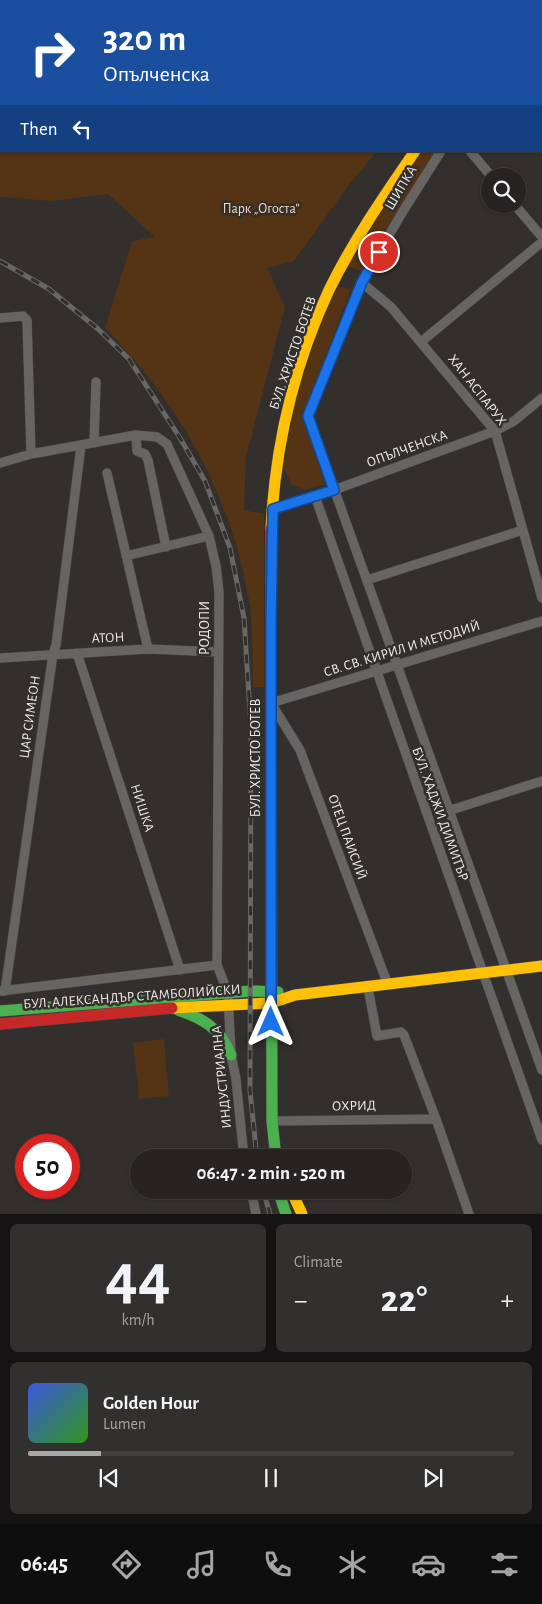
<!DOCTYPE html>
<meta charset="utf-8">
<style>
:root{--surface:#262322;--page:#322f2f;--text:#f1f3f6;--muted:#a4a4a5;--line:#424040;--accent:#aba9a7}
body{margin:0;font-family:"Alegreya Sans",sans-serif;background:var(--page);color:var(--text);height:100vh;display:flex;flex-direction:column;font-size:19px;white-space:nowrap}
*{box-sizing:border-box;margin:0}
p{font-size:16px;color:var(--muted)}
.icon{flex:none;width:28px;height:28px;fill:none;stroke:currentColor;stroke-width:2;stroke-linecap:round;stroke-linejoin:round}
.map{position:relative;height:1214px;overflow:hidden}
.panel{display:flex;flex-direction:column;gap:10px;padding:10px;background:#151313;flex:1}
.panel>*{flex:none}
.banner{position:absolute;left:0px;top:0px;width:542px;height:152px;box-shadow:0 1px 4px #0004,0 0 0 1px var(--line);background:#1a4fa0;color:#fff;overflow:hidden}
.buttons{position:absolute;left:481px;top:168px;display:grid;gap:10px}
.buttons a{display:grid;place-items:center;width:45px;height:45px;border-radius:50%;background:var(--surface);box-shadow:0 1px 4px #0004,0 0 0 1px var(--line);font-size:25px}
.speed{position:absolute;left:15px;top:1134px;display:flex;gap:10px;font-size:25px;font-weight:700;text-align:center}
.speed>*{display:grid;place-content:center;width:65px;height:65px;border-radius:50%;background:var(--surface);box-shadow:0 1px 4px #0004,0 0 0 1px var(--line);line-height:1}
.speed .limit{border:8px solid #d22;background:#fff;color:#111}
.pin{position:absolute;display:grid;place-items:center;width:42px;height:42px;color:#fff;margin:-21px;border:2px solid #fff;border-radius:50%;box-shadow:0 1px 5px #0007}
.me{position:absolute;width:55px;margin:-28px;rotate:0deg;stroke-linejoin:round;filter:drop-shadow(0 0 4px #0008)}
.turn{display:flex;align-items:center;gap:18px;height:105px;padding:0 20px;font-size:22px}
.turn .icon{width:65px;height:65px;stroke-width:2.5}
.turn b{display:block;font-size:35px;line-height:42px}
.then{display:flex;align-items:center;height:48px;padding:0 20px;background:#0003;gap:10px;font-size:19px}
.big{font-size:38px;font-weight:600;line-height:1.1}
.panel .tile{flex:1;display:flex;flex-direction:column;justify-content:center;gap:8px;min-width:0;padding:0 18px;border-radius:8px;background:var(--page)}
.panel .dial{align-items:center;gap:0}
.dial b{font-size:65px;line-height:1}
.song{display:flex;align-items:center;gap:15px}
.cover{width:60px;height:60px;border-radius:8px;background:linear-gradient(135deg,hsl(230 70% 55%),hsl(110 70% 35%))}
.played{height:5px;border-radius:2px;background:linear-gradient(90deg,var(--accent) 15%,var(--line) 15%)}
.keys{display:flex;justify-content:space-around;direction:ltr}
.heat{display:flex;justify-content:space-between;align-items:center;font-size:28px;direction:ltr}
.panel .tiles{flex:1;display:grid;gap:10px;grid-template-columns:1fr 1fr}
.tile:last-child{grid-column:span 2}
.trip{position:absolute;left:130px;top:1149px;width:282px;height:50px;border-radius:25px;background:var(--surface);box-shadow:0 1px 4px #0004,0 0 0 1px var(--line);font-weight:600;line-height:50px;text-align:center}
.tab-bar{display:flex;height:80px;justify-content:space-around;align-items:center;background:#0f0e0e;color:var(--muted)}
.tab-bar .icon{width:35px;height:35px}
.tab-bar .current{color:var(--accent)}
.tab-bar b{font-size:22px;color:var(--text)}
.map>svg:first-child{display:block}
</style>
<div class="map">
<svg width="542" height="1214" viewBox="0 0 542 1214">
<rect width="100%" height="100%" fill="#322f2d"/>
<path fill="#543415" d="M0,0H45L1,1V151H377L348,186L294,261L267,268L285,307L246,457L244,510L264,514V687H253C252,661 253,633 250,607C233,499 182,406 105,328L132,241L155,237L108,194L52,201L0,197Z
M115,0H542V2L115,1Z
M419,151H442L361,271L348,266Z
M333,285L351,289L303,416L325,484L305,490L292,485L283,467L295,401Z
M164,1039L169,1096L139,1099L133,1043Z"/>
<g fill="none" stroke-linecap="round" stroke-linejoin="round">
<g stroke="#4c4a49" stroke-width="10">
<path id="street" d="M541,128H542
M441,151L405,208L361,282L308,416L542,1070
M470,151L491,176
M514,204L542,237
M361,282L391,307L495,431L542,598
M0,318L23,316L27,320L31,454
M421,342L542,242
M136,435L137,451L145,454L148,460L166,547
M94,443L96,382
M0,463L31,454L136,435L157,437L167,444L209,536L216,566L219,592L217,965L228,993L231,1055L236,1079L244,1158
M107,473L148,649
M315,496L542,1140
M273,509L334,490L495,431L514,421L542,398
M126,556L209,536
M367,580L523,530
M77,653L180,970
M0,658L148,649L218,652
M451,810L542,781
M388,985L300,750L271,703L542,621
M368,988L377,1036L401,1032L404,1035L436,1119L469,1214
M1,991L217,965
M5,991L53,654L56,645L81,446
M272,1121L436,1119
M251,1190L256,1214"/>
</g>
<g stroke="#4c4a49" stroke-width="12">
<path id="fast" d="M541,20H542
M271,751L272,1121L276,1158
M178,1010C204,1019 220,1028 231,1055
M0,1011L251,991L278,992
M278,1190L286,1214"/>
</g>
<g stroke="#4c4a49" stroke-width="12">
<path id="slow" d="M271,529C275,447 294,365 329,290C353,241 384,196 415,151
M172,1008L271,1003L295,995L542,966
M291,1190L302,1214"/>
</g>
<g stroke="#4c4a49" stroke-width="12">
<path id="jam" d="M271,751V529
M0,1024L172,1008"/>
</g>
<use href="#street" stroke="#676563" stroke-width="9"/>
<use href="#fast" stroke="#4caf50" stroke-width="11"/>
<use href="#slow" stroke="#ffc107" stroke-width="11"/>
<use href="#jam" stroke="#c62828" stroke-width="11"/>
<g stroke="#696766" stroke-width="5">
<path id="rail" d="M0,261L49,289L98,329L129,359L180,438L205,481L230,548L244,618L251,729L250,1091L257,1158
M263,1190L270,1214"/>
</g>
<use href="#rail" stroke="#332f2c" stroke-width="3" stroke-dasharray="9" stroke-linecap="butt"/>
</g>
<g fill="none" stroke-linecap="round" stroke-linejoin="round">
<g stroke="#114b97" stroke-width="12">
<path id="route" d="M271,1022V624L273,509L334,490L308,416L362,282L379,252"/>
</g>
<use href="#route" stroke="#1a73e8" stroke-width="9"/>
</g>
<g text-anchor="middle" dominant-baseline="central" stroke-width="5" stroke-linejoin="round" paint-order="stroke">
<g font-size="14" fill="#eceae8" stroke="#332f2c">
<text transform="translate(401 188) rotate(-59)">ШИПКА</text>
<text transform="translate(293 353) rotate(-71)">БУЛ. ХРИСТО БОТЕВ</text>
<text transform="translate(477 390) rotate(52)">ХАН АСПАРУХ</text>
<text transform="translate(407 449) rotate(-20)">ОПЪЛЧЕНСКА</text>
<text transform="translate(205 628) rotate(-90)">РОДОПИ</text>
<text transform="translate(108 638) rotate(-3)">АТОН</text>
<text transform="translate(402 649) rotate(-17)">СВ. СВ. КИРИЛ И МЕТОДИЙ</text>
<text transform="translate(30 717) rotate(-82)">ЦАР СИМЕОН</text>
<text transform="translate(256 758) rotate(-90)">БУЛ. ХРИСТО БОТЕВ</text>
<text transform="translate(142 808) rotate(72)">НИШКА</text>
<text transform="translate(440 814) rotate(70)">БУЛ. ХАДЖИ ДИМИТЪР</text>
<text transform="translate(347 837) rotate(70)">ОТЕЦ ПАИСИЙ</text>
<text transform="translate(132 997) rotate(-4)">БУЛ. АЛЕКСАНДЪР СТАМБОЛИЙСКИ</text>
<text transform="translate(222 1077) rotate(-96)">ИНДУСТРИАЛНА</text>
<text transform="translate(354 1106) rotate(-1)">ОХРИД</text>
</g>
<g font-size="14" fill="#f8d6ba" stroke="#332f2c">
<text x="261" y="209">Парк „Огоста“</text>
</g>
</g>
</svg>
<div class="buttons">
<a><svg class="icon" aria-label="search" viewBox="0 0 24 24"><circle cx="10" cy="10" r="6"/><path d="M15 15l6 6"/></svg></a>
</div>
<div class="speed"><div class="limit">50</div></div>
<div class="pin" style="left:379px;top:252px;background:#d93025"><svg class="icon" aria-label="arrive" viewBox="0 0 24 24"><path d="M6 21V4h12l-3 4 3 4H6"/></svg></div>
<svg class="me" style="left:271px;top:1022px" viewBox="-20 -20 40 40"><path d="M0-17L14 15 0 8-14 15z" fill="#1a73e8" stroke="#fff" stroke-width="4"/></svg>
<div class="trip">06:47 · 2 min · 520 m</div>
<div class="banner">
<div class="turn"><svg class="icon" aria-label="right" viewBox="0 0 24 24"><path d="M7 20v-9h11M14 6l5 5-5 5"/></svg><div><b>320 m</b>Опълченска</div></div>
<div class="then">Then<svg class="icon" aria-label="left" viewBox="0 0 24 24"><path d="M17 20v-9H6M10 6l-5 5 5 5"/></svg></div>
</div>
</div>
<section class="panel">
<div class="tiles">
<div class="tile dial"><b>44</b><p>km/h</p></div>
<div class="tile"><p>Climate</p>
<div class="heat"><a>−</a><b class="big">22°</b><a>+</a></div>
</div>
<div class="tile">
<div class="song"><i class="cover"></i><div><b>Golden Hour</b><p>Lumen</p></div></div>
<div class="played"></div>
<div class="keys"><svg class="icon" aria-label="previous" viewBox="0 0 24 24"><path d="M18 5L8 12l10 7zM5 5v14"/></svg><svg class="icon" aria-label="pause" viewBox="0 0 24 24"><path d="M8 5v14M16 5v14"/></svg><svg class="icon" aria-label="next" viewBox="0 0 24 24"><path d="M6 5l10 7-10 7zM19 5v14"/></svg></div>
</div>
</div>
</section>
<nav class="tab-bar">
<b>06:45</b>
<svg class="icon current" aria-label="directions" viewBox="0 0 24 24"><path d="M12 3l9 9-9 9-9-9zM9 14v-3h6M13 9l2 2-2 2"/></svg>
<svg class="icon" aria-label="music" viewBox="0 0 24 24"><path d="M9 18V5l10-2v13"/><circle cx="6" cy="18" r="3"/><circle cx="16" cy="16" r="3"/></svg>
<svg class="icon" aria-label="phone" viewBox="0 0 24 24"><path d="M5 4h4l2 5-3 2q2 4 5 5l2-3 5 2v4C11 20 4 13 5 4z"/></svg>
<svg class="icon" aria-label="climate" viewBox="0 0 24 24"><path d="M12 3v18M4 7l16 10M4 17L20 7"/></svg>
<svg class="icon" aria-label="car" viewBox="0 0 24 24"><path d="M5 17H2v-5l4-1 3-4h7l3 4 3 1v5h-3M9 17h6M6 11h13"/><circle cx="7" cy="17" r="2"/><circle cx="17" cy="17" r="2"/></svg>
<svg class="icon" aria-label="filters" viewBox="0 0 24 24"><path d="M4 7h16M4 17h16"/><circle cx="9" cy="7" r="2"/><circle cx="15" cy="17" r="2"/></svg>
</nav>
